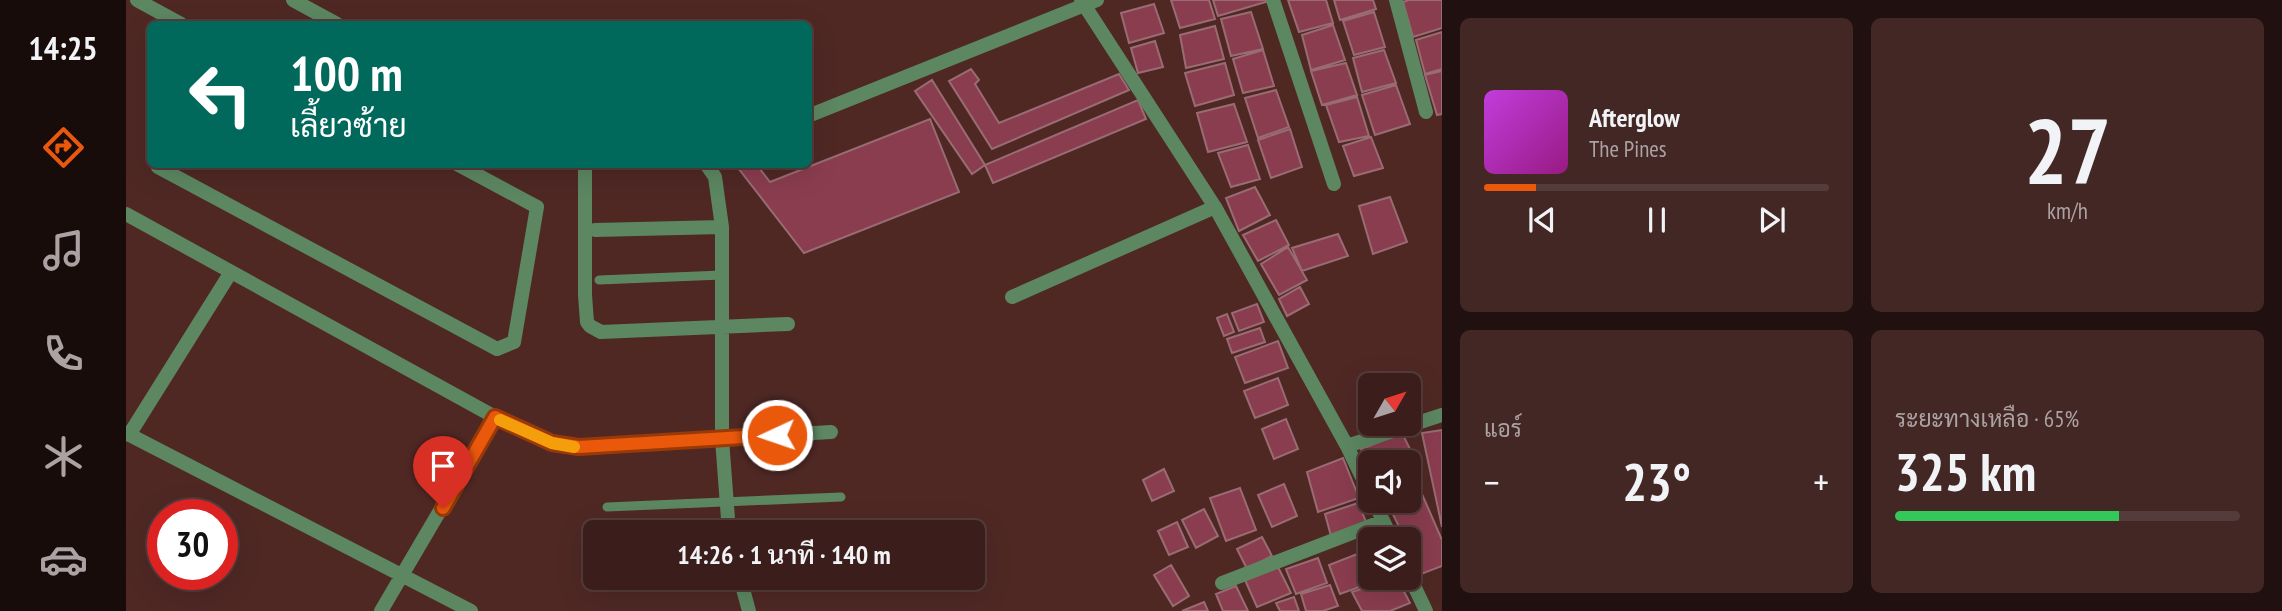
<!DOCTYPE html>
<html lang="th">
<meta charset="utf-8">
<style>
:root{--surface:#3b1e1b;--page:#422724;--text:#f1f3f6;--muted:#aca2a3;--line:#543c3a;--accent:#ea580c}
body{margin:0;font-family:"PT Sans Narrow",Sarabun,sans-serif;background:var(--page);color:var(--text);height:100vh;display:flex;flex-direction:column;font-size:26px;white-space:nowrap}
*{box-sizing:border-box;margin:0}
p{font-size:23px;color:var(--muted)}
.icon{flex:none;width:38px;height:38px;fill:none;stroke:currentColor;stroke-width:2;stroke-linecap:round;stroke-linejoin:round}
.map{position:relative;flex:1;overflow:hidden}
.side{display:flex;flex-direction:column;gap:18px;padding:18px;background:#20100f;width:840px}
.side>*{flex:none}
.hud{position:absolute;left:21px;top:21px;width:665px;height:147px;border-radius:10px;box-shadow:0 7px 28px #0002,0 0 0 2px var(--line);background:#00695c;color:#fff;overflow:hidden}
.needle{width:46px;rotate:51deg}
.buttons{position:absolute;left:1232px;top:373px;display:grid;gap:14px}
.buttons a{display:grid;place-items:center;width:63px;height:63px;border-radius:10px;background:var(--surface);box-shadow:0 7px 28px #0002,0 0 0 2px var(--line);font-size:35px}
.speed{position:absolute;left:21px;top:499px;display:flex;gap:14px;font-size:35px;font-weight:700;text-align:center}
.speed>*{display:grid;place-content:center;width:91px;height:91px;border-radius:50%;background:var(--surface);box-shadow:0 7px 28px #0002,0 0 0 2px var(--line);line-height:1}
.speed .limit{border:10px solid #d22;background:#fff;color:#111}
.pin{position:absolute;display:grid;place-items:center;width:60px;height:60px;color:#fff;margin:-72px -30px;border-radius:50% 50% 50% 0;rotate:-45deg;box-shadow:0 0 7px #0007}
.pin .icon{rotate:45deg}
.me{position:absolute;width:77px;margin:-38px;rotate:267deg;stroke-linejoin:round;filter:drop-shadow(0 0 5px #0008)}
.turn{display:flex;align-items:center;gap:24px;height:147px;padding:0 28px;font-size:32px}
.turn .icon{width:91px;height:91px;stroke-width:2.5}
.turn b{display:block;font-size:49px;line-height:60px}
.big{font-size:52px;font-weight:600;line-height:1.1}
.side .card{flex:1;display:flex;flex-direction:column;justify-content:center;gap:10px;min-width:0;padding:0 24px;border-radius:10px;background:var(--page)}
.side .dial{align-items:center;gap:0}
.dial b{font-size:91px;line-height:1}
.song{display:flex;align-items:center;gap:21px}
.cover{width:84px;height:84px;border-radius:10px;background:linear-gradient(135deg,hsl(290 70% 55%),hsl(310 70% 35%))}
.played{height:7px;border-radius:4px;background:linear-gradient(90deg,var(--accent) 15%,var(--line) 15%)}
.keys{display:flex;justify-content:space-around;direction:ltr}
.heat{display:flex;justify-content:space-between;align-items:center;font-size:38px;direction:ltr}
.charge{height:10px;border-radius:5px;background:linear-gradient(90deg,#34c759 65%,var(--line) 0)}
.side .tiles{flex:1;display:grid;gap:18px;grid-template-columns:repeat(2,1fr)}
.trip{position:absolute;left:457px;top:520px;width:402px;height:70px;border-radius:10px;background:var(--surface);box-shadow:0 7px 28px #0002,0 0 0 2px var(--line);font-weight:600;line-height:70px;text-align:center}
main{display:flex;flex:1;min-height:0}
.dock{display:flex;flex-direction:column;width:126px;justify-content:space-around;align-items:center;background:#180c0b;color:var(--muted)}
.dock .icon{width:49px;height:49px}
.dock .selected{color:var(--accent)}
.dock b{font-size:32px;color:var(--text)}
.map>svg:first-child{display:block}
</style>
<main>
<nav class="dock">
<b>14:25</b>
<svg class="icon selected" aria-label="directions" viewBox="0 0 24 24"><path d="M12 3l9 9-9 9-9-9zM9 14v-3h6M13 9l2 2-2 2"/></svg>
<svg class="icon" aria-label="music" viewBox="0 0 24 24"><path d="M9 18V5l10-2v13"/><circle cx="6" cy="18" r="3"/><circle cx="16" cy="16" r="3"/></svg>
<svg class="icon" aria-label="phone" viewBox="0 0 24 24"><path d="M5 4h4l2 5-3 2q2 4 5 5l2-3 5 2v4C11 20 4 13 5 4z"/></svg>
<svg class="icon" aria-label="climate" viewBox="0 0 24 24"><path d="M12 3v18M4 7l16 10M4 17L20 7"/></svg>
<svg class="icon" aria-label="car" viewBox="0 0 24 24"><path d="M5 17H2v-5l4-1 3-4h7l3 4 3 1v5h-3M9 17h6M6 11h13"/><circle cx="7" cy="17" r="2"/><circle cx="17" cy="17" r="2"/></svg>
</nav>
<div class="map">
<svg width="1316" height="611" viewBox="0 0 1316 611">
<rect width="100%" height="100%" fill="#4f2824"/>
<path fill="#8a3d4f" stroke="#996c74" stroke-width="2" d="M1045,0H1083L1089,19L1054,28Z
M1087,0H1139L1140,2L1092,16Z
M1162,0H1200L1207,23L1173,32Z
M1208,0H1247L1250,9L1214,20Z
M1283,0H1316V28L1287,37L1277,2Z
M1028,4L1038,33L1003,43L995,13Z
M1125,12L1137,49L1105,56L1095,19Z
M1248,12L1259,47L1228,55L1217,21Z
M1207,25L1219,60L1185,70L1176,35Z
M1089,26L1098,59L1060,68L1054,35Z
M1316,32V69L1299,74L1290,40Z
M1029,41L1037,67L1012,73L1005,48Z
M1137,50L1148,86L1117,93L1107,59Z
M1258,50L1270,83L1236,92L1227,58Z
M1099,63L1108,95L1069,106L1059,73Z
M1220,63L1231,95L1196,105L1185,71Z
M845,69L853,80L849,84L873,123L993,74L1003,90L866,149L823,81Z
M1316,71V114L1311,115L1299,75Z
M806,80L859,165L846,174L789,91Z
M1270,85L1284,124L1249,135L1236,95Z
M1150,90L1163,127L1132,138L1119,98Z
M1231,97L1243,136L1213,142L1200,105Z
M1012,100L1020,119L867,183L859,165Z
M1108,104L1121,142L1082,152L1071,113Z
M804,119L833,192L678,253L609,164H630L644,182Z
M1164,129L1176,167L1145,178L1132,140Z
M1245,137L1257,168L1228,176L1217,146Z
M1122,145L1134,179L1105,187L1092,153Z
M1129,187L1144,215L1113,231L1100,198Z
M1264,197L1281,242L1247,254L1233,206Z
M1150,220L1163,245L1132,261L1117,235Z
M1212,234L1222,256L1176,271L1166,248Z
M1162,247L1181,280L1153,295L1135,264Z
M1174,287L1183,304L1161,316L1153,299Z
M1131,304L1138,322L1113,331L1106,313Z
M1101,314L1108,332L1098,336L1091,318Z
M1134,328L1139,342L1106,353L1101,339Z
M1152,341L1162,368L1119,383L1109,357Z
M1152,378L1162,405L1129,418L1118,391Z
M1160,419L1172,449L1148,459L1136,429Z
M1316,430V527L1296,433Z
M1276,433L1294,469L1283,475V462H1244V470L1235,449Z
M1217,458L1233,498L1192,512L1181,472Z
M1038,469L1048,491L1026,501L1017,480Z
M1289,478L1316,540V566L1295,574L1283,547V539H1279L1260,500H1283V481Z
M1158,484L1171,516L1146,527L1132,495Z
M1114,488L1130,530L1100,541L1084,498Z
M1232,503L1241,524L1205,536L1199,514Z
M1078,509L1092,536L1070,548L1056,520Z
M1051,522L1062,547L1043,555L1032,531Z
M1136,537L1146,556L1121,569L1111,549Z
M1244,549V578H1258L1214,594L1203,565Z
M1192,558L1201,583L1170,594L1160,569Z
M1045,565L1063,596L1047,606L1028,575Z
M1152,567L1165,593L1131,607L1119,580Z
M1267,578H1271L1284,603L1264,611H1236L1226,592Z
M1204,585L1212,606L1197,611H1180L1175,594Z
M1110,586L1122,611H1097L1090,594Z
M1168,597L1173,611H1154L1150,603Z
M1078,602L1082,611H1056Z"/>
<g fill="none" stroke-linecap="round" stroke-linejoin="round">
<path stroke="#5c8761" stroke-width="9" d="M473,280L596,275
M481,507L715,497"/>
<path stroke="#5c8761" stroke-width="14" d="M11,0L55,24
M167,0L211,24
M955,0L1089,207L1221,446L1244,494
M1147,0L1208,184
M1270,0L1300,112
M682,116L971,0
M32,164V167L371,349L388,342L411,207L331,164
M459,164V295L461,322L464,326L475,332L662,324
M580,164L589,177L596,227V439L603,532
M0,214L369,417L426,443L453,447L705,432
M469,230L596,227
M886,297L1089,207
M0,433L345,611
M3,435L105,272
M1221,446L1316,415
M1247,500L1266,539
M1283,575L1300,611
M614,578L623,611
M1096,583L1257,521
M255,611L369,417"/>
</g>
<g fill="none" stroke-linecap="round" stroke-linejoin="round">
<g stroke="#983908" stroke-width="18">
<path id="route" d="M317,508L369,417L426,443L453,447L651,435"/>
</g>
<use href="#route" stroke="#ea580c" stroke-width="12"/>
<path stroke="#f59e0b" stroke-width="12" d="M374,420L426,443L448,447"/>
</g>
</svg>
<div class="buttons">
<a><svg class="needle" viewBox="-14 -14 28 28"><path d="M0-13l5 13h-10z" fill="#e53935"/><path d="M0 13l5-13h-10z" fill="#aca2a3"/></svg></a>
<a><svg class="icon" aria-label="sound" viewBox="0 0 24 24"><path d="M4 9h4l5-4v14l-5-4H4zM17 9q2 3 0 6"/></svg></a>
<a><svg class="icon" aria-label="layers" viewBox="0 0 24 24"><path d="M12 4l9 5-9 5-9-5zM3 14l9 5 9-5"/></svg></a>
</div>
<div class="speed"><div class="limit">30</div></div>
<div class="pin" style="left:317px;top:508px;background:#d93025"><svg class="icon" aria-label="arrive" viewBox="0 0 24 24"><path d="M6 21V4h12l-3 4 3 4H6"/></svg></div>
<svg class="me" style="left:651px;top:435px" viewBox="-20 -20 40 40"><circle r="17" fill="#ea580c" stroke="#fff" stroke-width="3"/><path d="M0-11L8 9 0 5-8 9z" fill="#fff"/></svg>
<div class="trip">14:26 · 1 นาที · 140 m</div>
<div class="hud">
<div class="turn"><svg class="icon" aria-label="left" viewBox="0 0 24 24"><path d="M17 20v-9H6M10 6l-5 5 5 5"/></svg><div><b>100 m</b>เลี้ยวซ้าย</div></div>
</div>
</div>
<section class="side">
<div class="tiles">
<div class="card">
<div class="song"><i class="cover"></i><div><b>Afterglow</b><p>The Pines</p></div></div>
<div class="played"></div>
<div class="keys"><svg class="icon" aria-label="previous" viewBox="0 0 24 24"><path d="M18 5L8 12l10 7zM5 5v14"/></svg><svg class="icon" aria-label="pause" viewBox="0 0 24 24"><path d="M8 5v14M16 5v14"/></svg><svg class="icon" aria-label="next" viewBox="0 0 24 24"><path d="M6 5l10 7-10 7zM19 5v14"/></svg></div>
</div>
<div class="card dial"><b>27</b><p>km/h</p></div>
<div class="card"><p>แอร์</p>
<div class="heat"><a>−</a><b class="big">23°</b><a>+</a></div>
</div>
<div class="card"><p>ระยะทางเหลือ · 65%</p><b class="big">325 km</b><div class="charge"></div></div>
</div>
</section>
</main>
